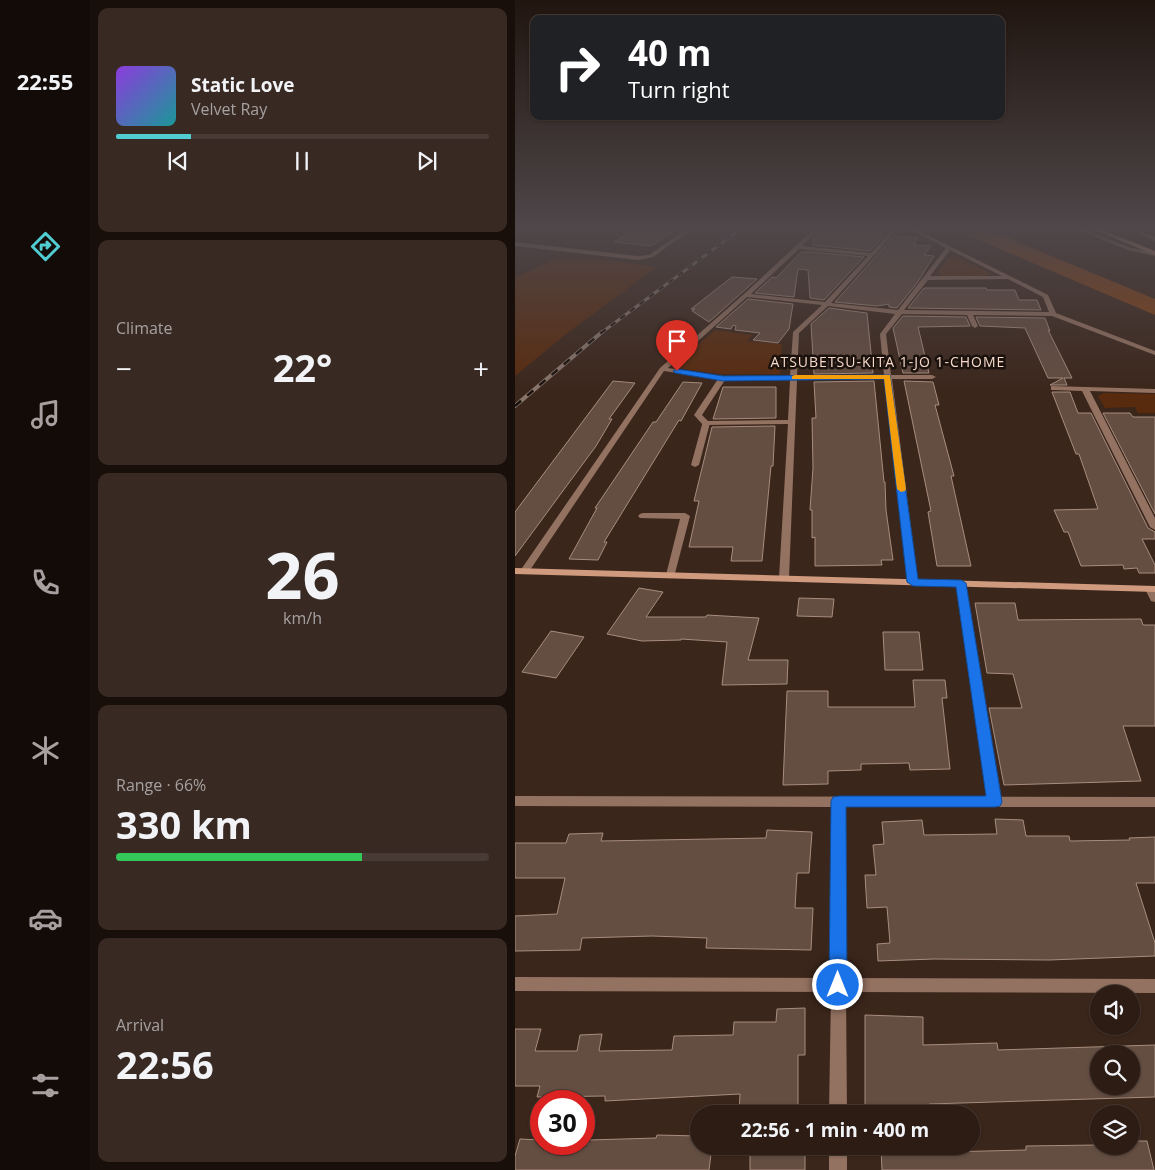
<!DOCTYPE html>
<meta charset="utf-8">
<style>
:root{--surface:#2c1c14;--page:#382922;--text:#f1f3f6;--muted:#a6a1a0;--line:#483a34;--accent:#51ccd1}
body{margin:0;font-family:"Open Sans",sans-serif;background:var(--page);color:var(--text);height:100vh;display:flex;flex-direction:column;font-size:19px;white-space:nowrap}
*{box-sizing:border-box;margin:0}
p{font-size:16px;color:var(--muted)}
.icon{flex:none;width:28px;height:28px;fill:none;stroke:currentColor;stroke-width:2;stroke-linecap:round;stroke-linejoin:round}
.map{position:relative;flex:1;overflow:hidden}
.sheet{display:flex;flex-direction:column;gap:8px;padding:8px;background:#180f0b;width:425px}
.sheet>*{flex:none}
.banner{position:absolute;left:15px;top:15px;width:475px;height:105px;border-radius:10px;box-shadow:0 1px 4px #0004,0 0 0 1px var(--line);background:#202124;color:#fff;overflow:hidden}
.tools{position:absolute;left:575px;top:985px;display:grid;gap:10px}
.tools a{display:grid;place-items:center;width:50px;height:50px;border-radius:50%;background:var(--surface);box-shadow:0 1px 4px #0004,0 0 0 1px var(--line);font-size:25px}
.speed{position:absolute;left:15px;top:1090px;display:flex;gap:10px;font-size:25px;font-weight:700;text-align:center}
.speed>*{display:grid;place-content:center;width:65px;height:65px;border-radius:50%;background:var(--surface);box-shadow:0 1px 4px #0004,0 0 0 1px var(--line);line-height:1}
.speed .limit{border:8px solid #d22;background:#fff;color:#111}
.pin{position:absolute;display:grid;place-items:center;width:42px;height:42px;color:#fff;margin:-51px -21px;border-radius:50% 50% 50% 0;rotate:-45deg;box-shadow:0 0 5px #0007}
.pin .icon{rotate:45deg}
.me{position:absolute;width:55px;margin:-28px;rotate:0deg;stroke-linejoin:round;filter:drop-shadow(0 0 4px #0008)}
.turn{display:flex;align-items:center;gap:18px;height:105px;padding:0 15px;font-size:22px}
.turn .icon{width:65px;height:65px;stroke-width:2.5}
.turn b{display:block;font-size:35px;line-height:42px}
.big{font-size:38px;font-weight:700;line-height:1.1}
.sheet .widget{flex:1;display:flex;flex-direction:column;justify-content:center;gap:8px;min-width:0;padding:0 18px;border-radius:10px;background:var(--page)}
.sheet .dial{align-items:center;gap:0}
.dial b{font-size:65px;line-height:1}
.song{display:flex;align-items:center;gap:15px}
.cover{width:60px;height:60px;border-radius:8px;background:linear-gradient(135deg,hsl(270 70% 55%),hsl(180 70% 35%))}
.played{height:5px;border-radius:2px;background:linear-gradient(90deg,var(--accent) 20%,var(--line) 20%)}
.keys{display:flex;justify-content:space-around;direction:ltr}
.heat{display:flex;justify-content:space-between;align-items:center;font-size:28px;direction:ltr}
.charge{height:8px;border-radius:4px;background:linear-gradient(90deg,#34c759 66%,var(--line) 0)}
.trip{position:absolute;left:175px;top:1105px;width:290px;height:50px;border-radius:25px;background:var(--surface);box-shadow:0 1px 4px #0004,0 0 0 1px var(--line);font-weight:700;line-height:50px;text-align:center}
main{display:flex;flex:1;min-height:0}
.tab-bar{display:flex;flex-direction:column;width:90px;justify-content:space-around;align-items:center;background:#120b08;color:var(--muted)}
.tab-bar .icon{width:35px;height:35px}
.tab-bar .active{color:var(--accent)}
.tab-bar b{font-size:22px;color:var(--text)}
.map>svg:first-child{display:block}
</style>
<main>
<nav class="tab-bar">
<b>22:55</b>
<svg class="icon active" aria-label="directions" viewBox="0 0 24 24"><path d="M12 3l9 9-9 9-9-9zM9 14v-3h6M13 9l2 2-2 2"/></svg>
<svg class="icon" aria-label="music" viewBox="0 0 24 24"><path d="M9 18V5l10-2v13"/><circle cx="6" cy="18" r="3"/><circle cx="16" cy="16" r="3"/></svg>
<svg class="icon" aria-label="phone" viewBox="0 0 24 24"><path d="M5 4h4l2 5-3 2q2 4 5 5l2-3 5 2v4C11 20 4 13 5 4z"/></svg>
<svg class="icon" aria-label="climate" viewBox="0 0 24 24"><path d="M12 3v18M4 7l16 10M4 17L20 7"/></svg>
<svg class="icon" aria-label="car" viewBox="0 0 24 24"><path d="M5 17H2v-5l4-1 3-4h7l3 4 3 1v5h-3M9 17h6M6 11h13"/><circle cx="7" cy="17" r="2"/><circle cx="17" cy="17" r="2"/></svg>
<svg class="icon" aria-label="filters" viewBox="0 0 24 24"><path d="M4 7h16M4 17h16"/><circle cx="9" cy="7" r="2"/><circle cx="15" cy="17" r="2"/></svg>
</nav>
<section class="sheet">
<div class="widget">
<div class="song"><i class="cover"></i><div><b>Static Love</b><p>Velvet Ray</p></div></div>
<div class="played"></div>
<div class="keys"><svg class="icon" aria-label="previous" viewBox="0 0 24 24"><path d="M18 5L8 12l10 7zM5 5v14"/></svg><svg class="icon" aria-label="pause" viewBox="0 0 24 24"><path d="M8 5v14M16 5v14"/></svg><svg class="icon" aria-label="next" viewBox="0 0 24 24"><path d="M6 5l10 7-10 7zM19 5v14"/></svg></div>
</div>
<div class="widget"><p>Climate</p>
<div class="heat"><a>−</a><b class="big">22°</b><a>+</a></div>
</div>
<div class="widget dial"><b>26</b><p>km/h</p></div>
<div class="widget"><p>Range · 66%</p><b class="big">330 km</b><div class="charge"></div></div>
<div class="widget"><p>Arrival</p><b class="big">22:56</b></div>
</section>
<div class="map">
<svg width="640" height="1170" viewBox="0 0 640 1170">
<rect width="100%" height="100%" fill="#3b261b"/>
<path fill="#592b0e" d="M434,257H442L477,274L470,276H428L422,273Z
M40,259L93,260L142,267L56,330L0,376V278Z
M200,330L237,335L232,341L267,344L265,374H205L162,368L159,365Z
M589,393L640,394V413H623L620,407L590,408L583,396Z"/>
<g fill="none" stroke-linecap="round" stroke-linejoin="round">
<path fill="#874113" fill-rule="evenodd" d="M442,228H469L640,299V315L445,232Z"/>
</g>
<path fill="#644d41" stroke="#a78d7f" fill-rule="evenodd" d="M122,228H164L136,246L99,242Z
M307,228H366L361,234L370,235L355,251L298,245V238Z
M379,236L403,238L398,245L416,246L409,255L419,256L402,283L382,308L374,307V304L362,306L320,302Z
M286,252H297L349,257L309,300L295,298L293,270L283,269L279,297L240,293L257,277L261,278Z
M217,277L242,279L194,322L177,311L180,309H176Z
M409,288H471L472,290H500L504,300H522L526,310L393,308Z
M233,299L278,304L274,329L263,343L238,340L245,333L220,330L221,326L218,325L216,329L201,327Z
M314,308L352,313L358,373L299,374L296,324Z
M388,316L451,317L455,326L403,327L414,373H388L378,328Z
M461,317L530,318L535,331L533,330L557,378H549L552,385H535L548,378H533L510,328L465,326Z
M98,381L120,383L94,419H97L81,446L0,556V512Z
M359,381L369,482H370L371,510L378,560H366L367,565L300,566V537L297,538V510H295L298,468L297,418H301L299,382Z
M389,381L418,382L424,405H420L439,476H436L456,566H422L413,512L416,511Z
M168,382L187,383L166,421L164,420L89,542H92L83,560L54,559L82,508H80L138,422H141Z
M208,387H261V418L198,419Z
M537,392H555L563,413H576L633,528L640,532V539H627L640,565V573H624L622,568L609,569L608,565L566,566L553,532H549L539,510L583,509L564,454H561Z
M588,413H615L618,417H640V514Z
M260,426L258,466H256L247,561H216L218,547H174L184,501H179L197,427Z
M124,588L148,592L131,617H191L192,615L244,618L233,660H273L272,684L207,685L212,642L166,639V640L127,641L92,634Z
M284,598L319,599L317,617L282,616Z
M460,603H500L503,620L626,619L628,625H640V726H608L626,781L489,785L474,708H507L498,674L472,673Z
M36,631L69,637L41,678L7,672Z
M368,632H404L408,670H370Z
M398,680H430L432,698H427L435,769L395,770L394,763L346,764V770L313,771V784L268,785L272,691H313V707H400Z
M480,819L508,820L511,836H554L555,841L615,840L614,838L640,837V883H621L640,943V956L534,960L419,959L363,961L362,944L375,943L372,907L352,908L350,875H361L358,845L369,844L367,822L407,820L409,835L482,834Z
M252,830L297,832L294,873H282L280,908H298L296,950L191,948L192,938L137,936L67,938L65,950L0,951V916L42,914L50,878H0V843H51L54,834L88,833L86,841L251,838Z
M290,1008V1055H283V1114H224L225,1094L90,1101V1096L22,1097L25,1086H0V1029H26L20,1051H62L65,1035L87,1034L84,1051L157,1050L159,1036L218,1035L219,1022H261L262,1009Z
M350,1015L408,1017V1045L482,1043L483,1050L640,1045V1097L414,1104L415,1114H350ZM584,1054H616V1086H584Z
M142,1135L184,1136V1146H197L194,1170H0V1156L5,1139L26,1140V1144H73L74,1140L141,1138Z
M582,1141H584V1146H616V1141H632L639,1170H367L366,1148H430V1152L511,1150V1146L582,1145Z
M290,1153V1170H235V1155Z"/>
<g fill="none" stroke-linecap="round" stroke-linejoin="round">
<path fill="#947261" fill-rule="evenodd" d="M188,421H191L195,423L184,465L180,467L176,465Z
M128,513H170L175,516L159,577H153L151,575L165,519L125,518L123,516L125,514Z
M446,580L451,583L487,801L485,805L480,806L475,805L473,801L441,583Z"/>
<path fill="#947261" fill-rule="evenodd" d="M173,228H179L138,257L123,260L0,246V242L123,256L134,255Z
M300,228H305L287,246L356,253L379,228H384L316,303L383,310L431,248L392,228H398L533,295L541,313L640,351V355L537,316L458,315L463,326L460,328L457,326L452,315L387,314L371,334L376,375H417L421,377L417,379H377L403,582L398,585L393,582L370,379L282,380L274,578L269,581L264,578L273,424L188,425L179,415L203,379L149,371L13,573H7L5,571L145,368L229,294ZM284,249L353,256L310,302L236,294ZM435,250L487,276H415ZM493,279L528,297L534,312L389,310L413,280ZM232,297L307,305L278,332L275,376H208L153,368ZM313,306L380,314L365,334L369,375L282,376L284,333ZM210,380H275L273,420L193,421L187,415Z
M559,228H566L616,248L640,252V256L613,250Z
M611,228H618L640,237V241Z
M536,386L640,389V393L575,391L640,518V530L635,527L567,391L539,390H536Z
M635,586L640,589V602L636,601L630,589Z
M0,796L640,797V807H331V978L640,979V993L331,992L332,1114H314L316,992L0,991V977L316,978L317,807L0,806Z
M314,1146H332V1170H314Z"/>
<path fill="#cf9a7e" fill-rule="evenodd" d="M575,228H582L640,251V255Z
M0,568L640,586V592L0,574Z"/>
<g stroke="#88766d" stroke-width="3">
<path id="rail-far1" d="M86,333L227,228"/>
</g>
<g stroke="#88766d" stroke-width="4">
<path id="rail" d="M0,406L87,332"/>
</g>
<use href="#rail-far1" stroke="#1b120d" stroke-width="2" stroke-dasharray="6" stroke-linecap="butt"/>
<use href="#rail" stroke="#1b120d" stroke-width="2.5" stroke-dasharray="8" stroke-linecap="butt"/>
</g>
<linearGradient id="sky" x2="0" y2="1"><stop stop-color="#20150f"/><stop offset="0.58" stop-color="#4f474a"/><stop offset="1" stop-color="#4f474a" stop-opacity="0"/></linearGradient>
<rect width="640" height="392" fill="url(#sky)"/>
<path fill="#1a73e8" stroke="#114b97" d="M162,369L208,376L375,375L403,579L446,580L451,583L487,802L485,806L480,807H331L332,985L329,991L323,994L317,991L314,985L316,801L318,797L324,796H471L441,587L398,586L392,582L369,379L208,381L160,373L158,371Z"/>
<path fill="#f59e0b" d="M280,375H375L391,489L390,491L386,492L382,489L369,379H277V376Z"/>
<g text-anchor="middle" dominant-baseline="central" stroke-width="5" stroke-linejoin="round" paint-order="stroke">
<g font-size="14" letter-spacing="1" fill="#f7dacb" stroke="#1b120d">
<text x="373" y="361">ATSUBETSU-KITA 1-JO 1-CHOME</text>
</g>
</g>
</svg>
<div class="tools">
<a><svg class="icon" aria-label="sound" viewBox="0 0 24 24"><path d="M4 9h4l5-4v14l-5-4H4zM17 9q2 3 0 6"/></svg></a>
<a><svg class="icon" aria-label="search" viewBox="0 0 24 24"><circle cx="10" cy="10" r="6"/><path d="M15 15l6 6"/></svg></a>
<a><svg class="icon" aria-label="layers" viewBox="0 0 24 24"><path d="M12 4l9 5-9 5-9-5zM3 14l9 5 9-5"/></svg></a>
</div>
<div class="speed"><div class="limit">30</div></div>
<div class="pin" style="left:162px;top:371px;background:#d93025"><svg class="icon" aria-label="arrive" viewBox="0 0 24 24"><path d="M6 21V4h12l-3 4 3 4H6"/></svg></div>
<svg class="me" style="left:323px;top:985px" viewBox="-20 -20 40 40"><circle r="17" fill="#1a73e8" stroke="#fff" stroke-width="3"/><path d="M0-11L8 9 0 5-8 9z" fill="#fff"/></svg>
<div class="trip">22:56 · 1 min · 400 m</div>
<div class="banner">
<div class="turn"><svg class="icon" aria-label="right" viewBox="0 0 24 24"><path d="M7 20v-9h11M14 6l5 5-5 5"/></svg><div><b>40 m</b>Turn right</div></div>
</div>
</div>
</main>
